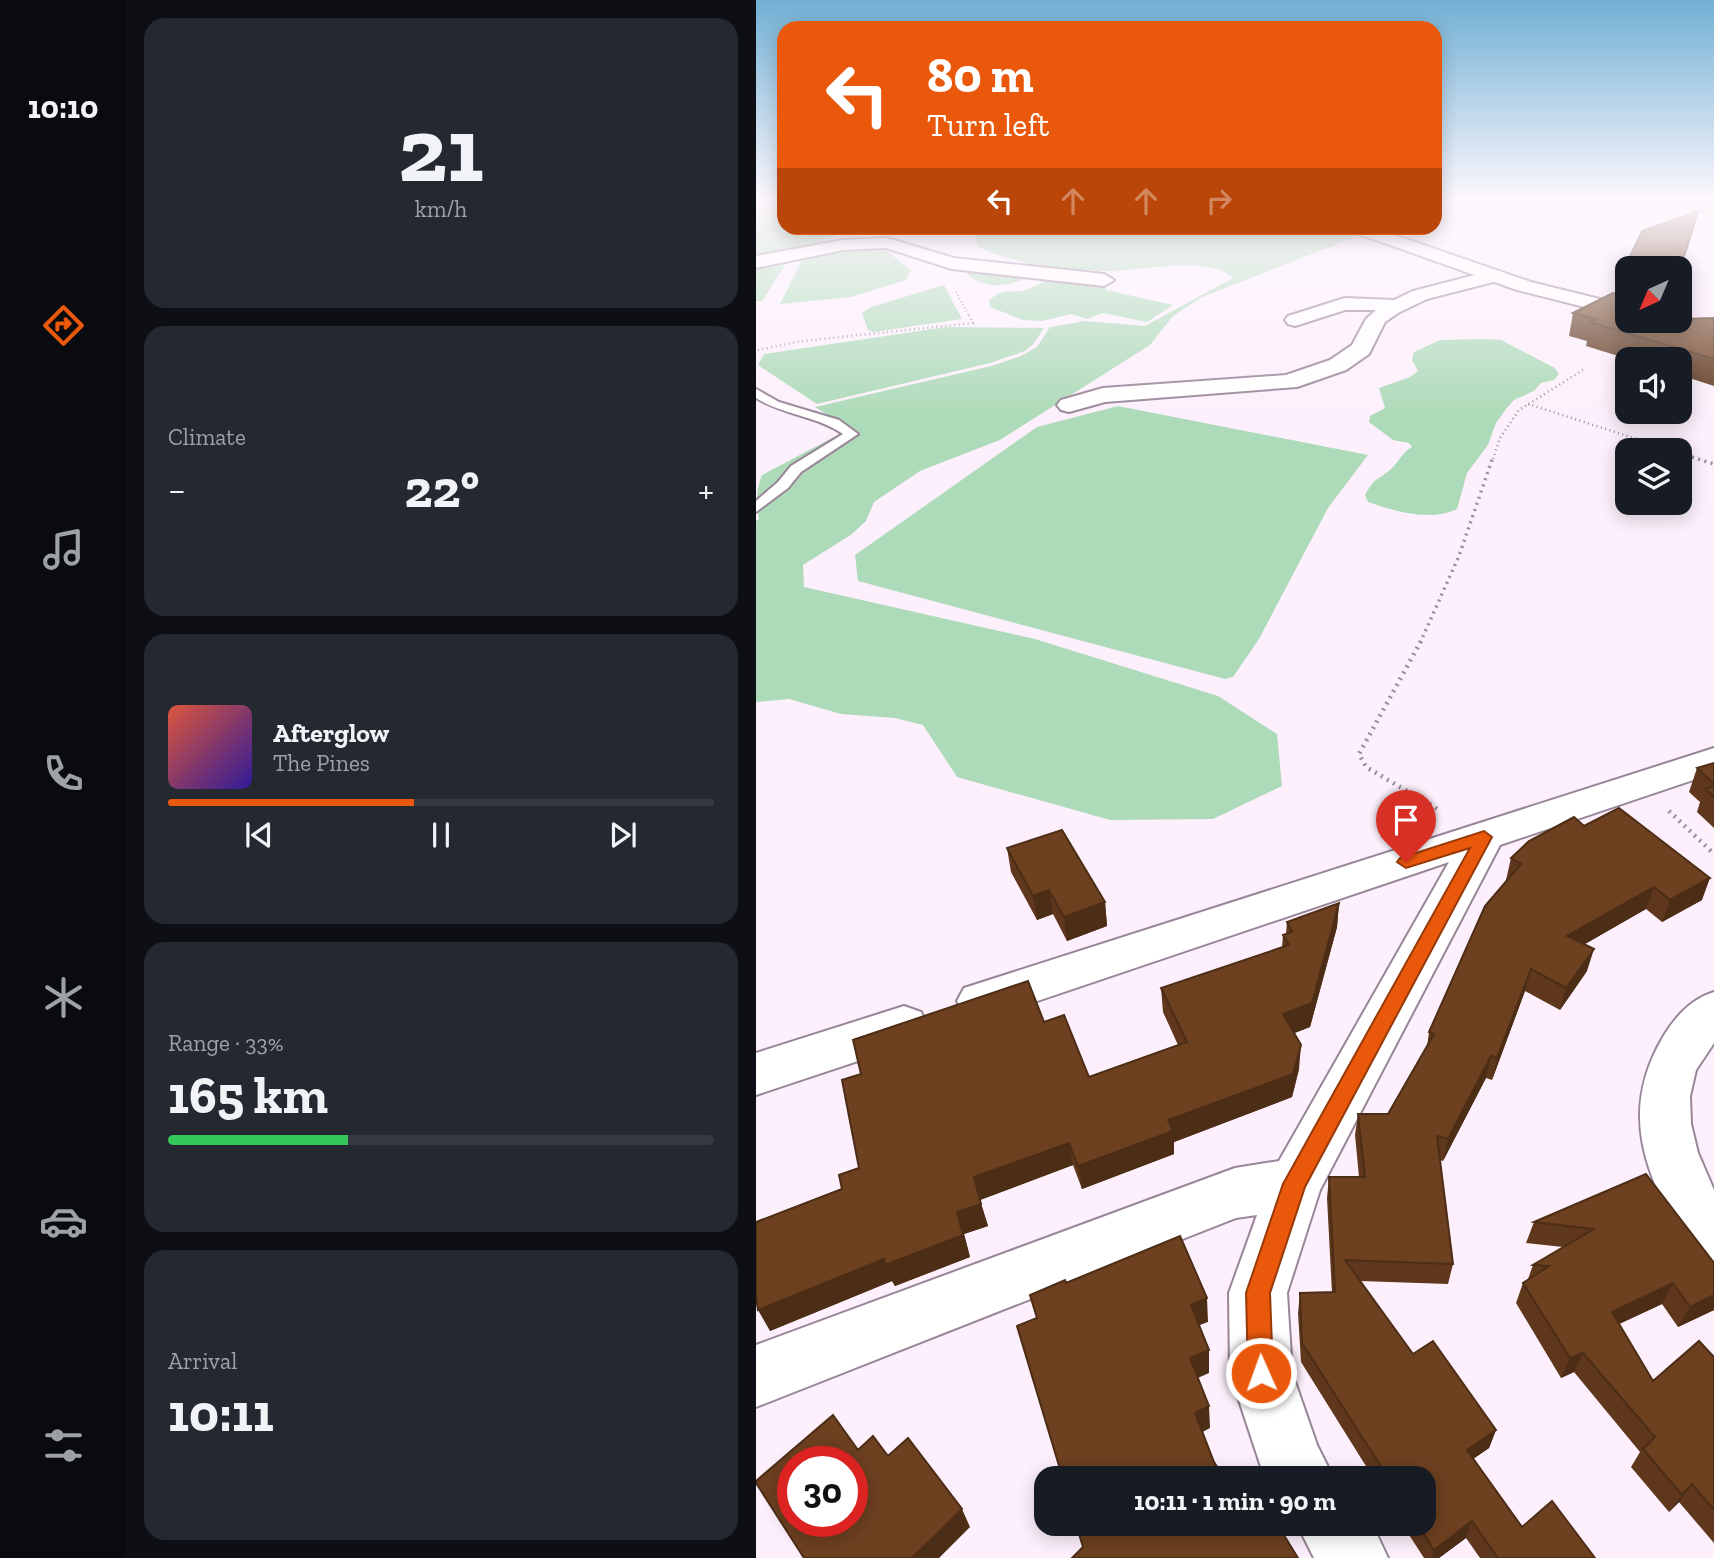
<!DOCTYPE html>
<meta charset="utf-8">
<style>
:root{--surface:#171b24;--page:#242831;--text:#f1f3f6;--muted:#9ea1a6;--line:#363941;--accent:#ea580c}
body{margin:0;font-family:"Zilla Slab",serif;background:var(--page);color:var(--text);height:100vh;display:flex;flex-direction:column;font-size:26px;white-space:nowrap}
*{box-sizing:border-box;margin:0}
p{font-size:23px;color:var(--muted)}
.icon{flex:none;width:38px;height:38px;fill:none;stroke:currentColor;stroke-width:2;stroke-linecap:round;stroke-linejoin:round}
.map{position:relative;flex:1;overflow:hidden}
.sheet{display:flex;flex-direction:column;gap:18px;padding:18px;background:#0d0f14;width:630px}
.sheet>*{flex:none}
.top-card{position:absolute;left:21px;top:21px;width:665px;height:214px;border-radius:21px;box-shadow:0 4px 18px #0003;background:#ea580c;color:#fff;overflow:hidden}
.needle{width:46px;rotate:224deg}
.tools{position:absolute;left:859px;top:256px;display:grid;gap:14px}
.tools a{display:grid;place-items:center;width:77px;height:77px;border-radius:14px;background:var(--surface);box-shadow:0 4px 18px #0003;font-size:35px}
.speed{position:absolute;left:21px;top:1446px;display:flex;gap:14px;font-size:35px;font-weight:700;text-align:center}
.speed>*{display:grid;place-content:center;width:91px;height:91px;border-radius:50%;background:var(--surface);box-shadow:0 4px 18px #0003;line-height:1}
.speed .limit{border:10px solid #d22;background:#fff;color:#111}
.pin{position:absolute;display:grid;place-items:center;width:60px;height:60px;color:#fff;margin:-72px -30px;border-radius:50% 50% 50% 0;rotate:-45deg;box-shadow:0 0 7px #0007}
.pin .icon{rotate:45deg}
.me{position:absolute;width:77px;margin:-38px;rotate:358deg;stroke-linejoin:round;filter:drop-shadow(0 0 5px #0008)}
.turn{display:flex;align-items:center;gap:24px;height:147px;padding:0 35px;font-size:32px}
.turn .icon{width:91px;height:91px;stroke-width:2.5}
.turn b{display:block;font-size:49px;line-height:60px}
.lanes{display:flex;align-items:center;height:66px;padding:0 35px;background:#0003;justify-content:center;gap:35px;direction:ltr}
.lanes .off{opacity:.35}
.big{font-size:52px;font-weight:700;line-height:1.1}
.sheet .tile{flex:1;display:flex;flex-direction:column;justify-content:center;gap:10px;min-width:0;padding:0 24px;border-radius:21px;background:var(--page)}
.sheet .dial{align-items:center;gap:0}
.dial b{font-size:91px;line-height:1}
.song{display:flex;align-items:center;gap:21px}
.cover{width:84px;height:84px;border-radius:10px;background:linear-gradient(135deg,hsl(10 70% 55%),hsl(250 70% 35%))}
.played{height:7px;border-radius:4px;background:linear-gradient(90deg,var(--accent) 45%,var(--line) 45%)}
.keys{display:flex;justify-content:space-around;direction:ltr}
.heat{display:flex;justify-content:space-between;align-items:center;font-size:38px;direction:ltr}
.charge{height:10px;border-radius:5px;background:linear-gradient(90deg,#34c759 33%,var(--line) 0)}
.trip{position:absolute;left:278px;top:1466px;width:402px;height:70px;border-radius:21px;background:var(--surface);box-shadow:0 4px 18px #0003;font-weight:700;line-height:70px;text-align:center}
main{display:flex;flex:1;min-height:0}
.tab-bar{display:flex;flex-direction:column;width:126px;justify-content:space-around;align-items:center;background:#090b0e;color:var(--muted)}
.tab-bar .icon{width:49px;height:49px}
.tab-bar .selected{color:var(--accent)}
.tab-bar b{font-size:32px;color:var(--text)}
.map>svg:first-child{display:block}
</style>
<main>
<nav class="tab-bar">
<b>10:10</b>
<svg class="icon selected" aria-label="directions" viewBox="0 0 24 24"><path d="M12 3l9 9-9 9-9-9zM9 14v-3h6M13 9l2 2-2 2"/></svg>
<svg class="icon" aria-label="music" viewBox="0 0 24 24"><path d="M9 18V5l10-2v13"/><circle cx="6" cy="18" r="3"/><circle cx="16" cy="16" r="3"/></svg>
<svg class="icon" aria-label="phone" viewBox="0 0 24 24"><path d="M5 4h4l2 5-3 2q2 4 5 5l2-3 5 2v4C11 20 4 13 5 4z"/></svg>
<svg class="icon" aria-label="climate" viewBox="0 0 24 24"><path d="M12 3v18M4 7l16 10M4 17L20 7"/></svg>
<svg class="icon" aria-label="car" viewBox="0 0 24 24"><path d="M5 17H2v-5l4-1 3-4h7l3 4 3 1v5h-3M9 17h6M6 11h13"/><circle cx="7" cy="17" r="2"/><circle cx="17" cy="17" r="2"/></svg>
<svg class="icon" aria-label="filters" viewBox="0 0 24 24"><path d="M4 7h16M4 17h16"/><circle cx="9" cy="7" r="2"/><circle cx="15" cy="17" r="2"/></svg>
</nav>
<section class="sheet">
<div class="tile dial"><b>21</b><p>km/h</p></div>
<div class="tile"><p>Climate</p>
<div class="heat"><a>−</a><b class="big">22°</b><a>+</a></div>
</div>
<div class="tile">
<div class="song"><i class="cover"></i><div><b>Afterglow</b><p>The Pines</p></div></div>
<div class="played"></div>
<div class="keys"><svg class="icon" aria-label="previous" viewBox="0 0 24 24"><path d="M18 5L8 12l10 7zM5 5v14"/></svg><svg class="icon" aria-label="pause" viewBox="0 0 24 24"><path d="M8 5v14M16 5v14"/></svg><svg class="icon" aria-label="next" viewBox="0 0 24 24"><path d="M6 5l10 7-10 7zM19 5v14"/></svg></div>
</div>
<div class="tile"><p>Range · 33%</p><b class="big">165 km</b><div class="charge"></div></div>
<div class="tile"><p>Arrival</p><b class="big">10:11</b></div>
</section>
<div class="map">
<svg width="958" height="1558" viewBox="0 0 958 1558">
<rect width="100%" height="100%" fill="#fdf0fc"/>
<path fill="#addab8" d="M0,199H28V228H128L79,234L70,243L0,259Z
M889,199H958V218Z
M216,228H623L446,297L417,316L394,345L244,440L164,471L118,502L110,521L96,534L47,565L48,587L279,639L462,696L521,734L526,786L457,819L354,820L201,777L167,725L139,718L85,714L33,699L0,702V521L3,519C0,505 0,488 6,475L93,429L59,407L235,366L265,356L281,347L294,327L329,321L389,326L477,278C455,254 378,272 349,271C311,270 256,265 222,246Z
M106,248C137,248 132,254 155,270L150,280L95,297L24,304L48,256L103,251Z
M29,265L6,301H0V269Z
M216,269L274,277C251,286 233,291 211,274Z
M301,277L349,287L350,290L417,305L391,322L347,313L330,319L316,314L286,321L267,320L234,307L233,300C249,288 247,293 264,291C276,290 289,279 301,277Z
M188,285L206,319L117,332L112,330L106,313L115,307Z
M190,327L288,328L278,343L269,351L234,363L61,404L2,365L8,354Z
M728,339L745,340L799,368L803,374L798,380L785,383L778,391L758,400L750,409L740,423L732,445L711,473L701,509C675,522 638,511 612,502L609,495C620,475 622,481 636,468C644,460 646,453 656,447L653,443L637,440L613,422L614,416L629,408L623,388L654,377L662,371L656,360L658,352L684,340Z
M362,406L612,455L572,508L503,639L477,677L469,679L102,581L99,555L281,427Z"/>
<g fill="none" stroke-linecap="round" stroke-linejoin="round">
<g stroke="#998598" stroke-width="4">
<path id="lane" d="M0,389L23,402L83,420L102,434L45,472L32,488L0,512V501L22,482L35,466L87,434C61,416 27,415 0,398Z"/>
</g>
<g stroke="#998598" stroke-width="4">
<path id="street" d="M131,238L198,258L348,274L358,280L348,286L196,269L130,248L87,250L0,268V256L87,240Z
M738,270L745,272L748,276L745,280L671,299L642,313L629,322L613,354L590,370L541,387L349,402L313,412L305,410L301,405L305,400L347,388L530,375L574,360L596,345L610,319L620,310H589L539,326L532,324L529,320L532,316L589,298L638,300L657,291Z
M958,748V773L744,845L564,1190L531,1293L536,1373L561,1445L578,1479H509L474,1373L473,1293L501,1215L480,1218L0,1407V1345L479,1168L523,1161L693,862L225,1020L208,1014L201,1001L208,988Z
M958,992V1043L940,1070L934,1096L935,1124L942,1153L958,1190V1272L938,1264C898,1186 857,1122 907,1037C919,1017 935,999 958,992Z
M148,1006L165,1012L172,1026L165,1040L0,1095V1053Z
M541,1524H616L632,1558H558Z"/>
</g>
<g stroke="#998598" stroke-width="4">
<path id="secondary" d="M594,228H618L775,282L872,306V318L761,290L597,232Z"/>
</g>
<path stroke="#998e98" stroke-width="2" stroke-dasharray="1 2.5" stroke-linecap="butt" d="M200,292L212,314"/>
<path stroke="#998e98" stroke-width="2.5" stroke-dasharray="1 3.5" stroke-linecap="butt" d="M2,350L46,341L217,323L211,312
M772,404L915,450
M924,453L941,459
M737,459L744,438L763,410L830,368"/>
<path stroke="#998e98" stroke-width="3.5" stroke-dasharray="2 4.5" stroke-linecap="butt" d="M936,457L958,464
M664,643L703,556L737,457"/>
<path stroke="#998e98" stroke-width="4.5" stroke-dasharray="2 5" stroke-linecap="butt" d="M665,641L603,754L610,767L685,811
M913,811L958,854"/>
<use href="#lane" fill="#fff" fill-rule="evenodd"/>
<use href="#street" fill="#fff" fill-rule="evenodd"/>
<use href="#secondary" fill="#fff" fill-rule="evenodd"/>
</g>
<path fill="#5e371c" d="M942,211L937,231L924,272V268H872V320H924V319L958,318V386L924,375V359H872L830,346L831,341L813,336L817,313L857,293L861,294L864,278L886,231Z
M958,763V828L941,812L944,802L933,792L941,768Z
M828,826L946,900L906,922L890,909L828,944L831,971L804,1010L769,991L736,1080L730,1078L687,1161L684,1160L697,1264L692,1284L604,1281L657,1354L740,1430L733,1448L717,1459L766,1527L839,1558H724L710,1538L683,1558H668L646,1524H668V1479H618L545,1362L542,1313L544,1293H576L571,1198L573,1177H603L599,1135L602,1114H632L671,1047L673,1032L750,880L755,858Z
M251,848L349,902L351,926L311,941L297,914L281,920L255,872Z
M583,903L581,927L554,1027L538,1033L543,1069L536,1097L418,1142V1154L326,1189L317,1165L224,1200L232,1226L208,1234L214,1257L139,1286L136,1281L14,1331L86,1189L103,1168L288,1022L333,1077L422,1045L407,1012L405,988L526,947L527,935L530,934L531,922Z
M890,1174L958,1263V1310L922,1327L906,1304L863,1324L897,1381L958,1357V1543L923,1502L913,1512L875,1467L884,1452L818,1372L805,1378L760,1303L767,1283L772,1279L777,1265L807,1247L770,1243L778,1222Z"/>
<path fill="#4c2d16" d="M942,211L937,231L924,272V268Z
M954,878L946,900L906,922L914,900Z
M898,887L890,909L805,958L811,936Z
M293,890L297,914L281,920L277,896Z
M349,902L351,926L311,941L308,917Z
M583,903L581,927L554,1027L526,1038L527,1014Z
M838,949L831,971L804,1010L810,988Z
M775,969L769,991L736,1080L741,1058Z
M545,1045L543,1069L536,1097L418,1142V1154L326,1189L322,1166L412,1120Z
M735,1056L730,1078L687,1161L692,1139Z
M313,1143L317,1165L224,1200L218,1177Z
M225,1204L232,1226L208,1234L214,1257L139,1286L136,1281L14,1331L2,1310L128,1259L201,1212Z
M917,1283L906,1304L846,1332L856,1312Z
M958,1295V1310L922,1327L934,1307Z
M451,1298L452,1322L436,1328L435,1305Z
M453,1350V1373L435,1381L434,1358Z
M827,1353L818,1372L805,1378L814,1358Z
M453,1406L454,1428L441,1435L439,1413Z
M740,1430L733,1448L704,1468L711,1450Z
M936,1484L923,1502L913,1512L926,1495Z
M206,1509L214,1527L183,1558H156Z
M716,1521L710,1538L683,1558H675L678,1550Z"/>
<path fill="#6d4020" stroke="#4c2d16" stroke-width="2" fill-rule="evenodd" d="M942,211L924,268H872V280L864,278L886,231Z
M857,293L872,296V320H924V319L958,318V359L834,322L841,319L817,313Z
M958,763V784L941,768Z
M958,786V797L949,789Z
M863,808L954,878L914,900L898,887L811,936L838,949L810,988L775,969L741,1058L735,1056L692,1139L681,1136L697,1264L589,1260L657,1354L677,1341L740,1430L711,1450L766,1527L796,1501L839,1558H742L716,1521L678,1550L662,1524H668V1479H633L546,1343L544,1293L579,1292L573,1177H609L602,1114H632L678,1034L673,1032L729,906L765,864L755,858L773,841L818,817L828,826Z
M306,830L349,902L308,917L293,890L277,896L251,848Z
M583,903L556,1003L527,1014L545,1045L537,1074L412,1120L417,1131L322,1166L313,1143L218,1177L225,1204L201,1212L207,1235L129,1265L128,1259L2,1310L0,1298V1222L86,1189L83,1175L103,1168L86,1080L105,1074L97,1040L272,981L288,1022L308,1015L333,1077L431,1042L405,988L533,945L527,935L536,932L531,922Z
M890,1174L958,1263V1295L934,1307L917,1283L856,1312L897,1381L943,1341L958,1357V1510L936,1484L926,1495L887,1449L899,1437L827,1353L814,1358L767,1283L793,1266L777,1265L838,1229L778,1222Z
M424,1236L451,1298L435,1305L453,1350L434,1358L453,1406L439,1413L458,1462L469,1479H307L261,1326L281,1318L274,1295L309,1280L310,1283Z
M77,1415L102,1450L117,1436L132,1456L152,1438L206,1509L156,1558H48L0,1483V1481ZM37,1461H96V1521H37Z
M320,1524H521L542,1558H316L327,1547Z"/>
<linearGradient id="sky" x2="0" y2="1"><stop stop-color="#71b0d4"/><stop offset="0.48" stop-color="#fef8fe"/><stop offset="1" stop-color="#fef8fe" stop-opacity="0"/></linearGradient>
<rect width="958" height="418" fill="url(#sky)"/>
<path fill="#ea580c" stroke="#983908" stroke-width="2" d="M728,831L736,837L549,1187L514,1293L517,1373L514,1382L505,1386L496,1382L492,1373L490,1293L527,1184L714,848L650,868L641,862L644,858Z"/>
</svg>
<div class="tools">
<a><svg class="needle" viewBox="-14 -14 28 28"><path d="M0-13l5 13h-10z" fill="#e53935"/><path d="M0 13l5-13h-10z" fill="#9ea1a6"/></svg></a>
<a><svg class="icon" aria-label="sound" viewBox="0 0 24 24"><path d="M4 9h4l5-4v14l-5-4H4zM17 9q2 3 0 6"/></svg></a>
<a><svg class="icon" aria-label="layers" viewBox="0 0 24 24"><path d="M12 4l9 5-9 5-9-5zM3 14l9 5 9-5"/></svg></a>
</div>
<div class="speed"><div class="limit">30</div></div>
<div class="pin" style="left:650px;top:862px;background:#d93025"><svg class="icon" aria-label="arrive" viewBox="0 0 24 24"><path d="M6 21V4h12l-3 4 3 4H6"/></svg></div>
<svg class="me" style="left:505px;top:1373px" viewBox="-20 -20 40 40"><circle r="17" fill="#ea580c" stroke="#fff" stroke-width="3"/><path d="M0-11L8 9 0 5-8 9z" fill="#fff"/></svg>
<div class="trip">10:11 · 1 min · 90 m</div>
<div class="top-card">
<div class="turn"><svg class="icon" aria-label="left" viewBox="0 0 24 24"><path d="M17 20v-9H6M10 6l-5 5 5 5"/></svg><div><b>80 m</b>Turn left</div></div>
<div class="lanes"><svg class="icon" aria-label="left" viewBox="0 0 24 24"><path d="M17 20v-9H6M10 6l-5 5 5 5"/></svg><svg class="icon off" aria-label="ahead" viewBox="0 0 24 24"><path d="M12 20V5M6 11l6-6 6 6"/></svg><svg class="icon off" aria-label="ahead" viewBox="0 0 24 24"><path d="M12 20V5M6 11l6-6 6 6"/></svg><svg class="icon off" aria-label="right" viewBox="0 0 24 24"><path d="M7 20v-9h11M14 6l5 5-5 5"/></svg></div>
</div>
</div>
</main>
